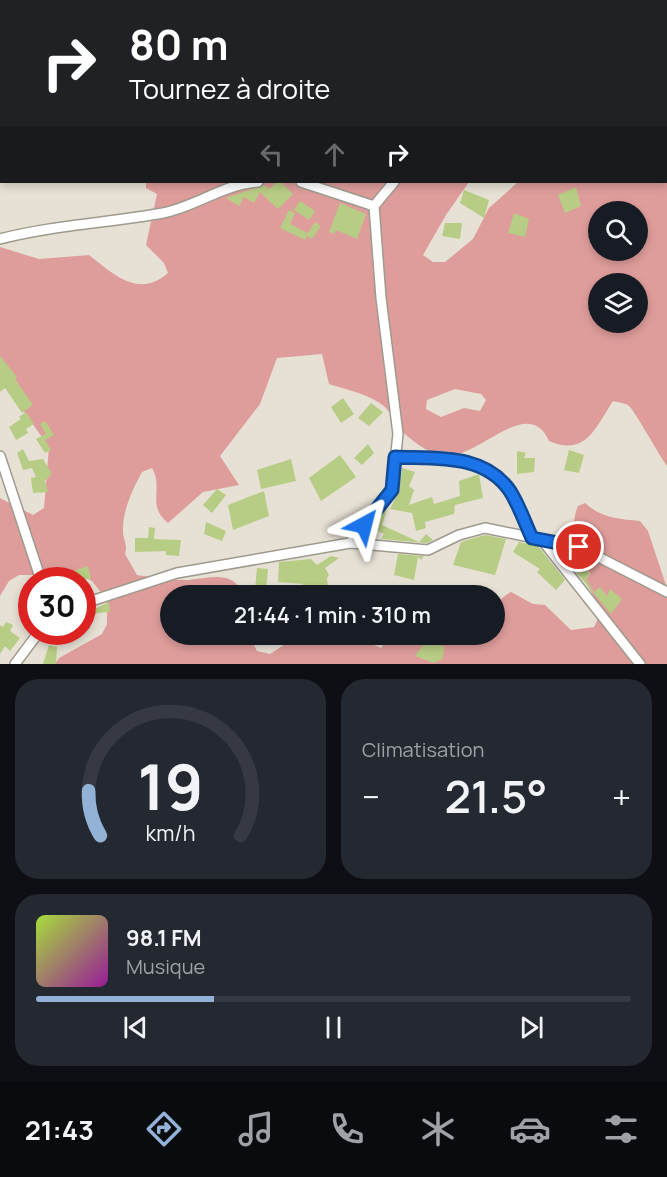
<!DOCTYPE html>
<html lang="fr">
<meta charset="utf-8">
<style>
:root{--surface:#171b24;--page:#242831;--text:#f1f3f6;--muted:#9ea1a6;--line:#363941;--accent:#93b2d8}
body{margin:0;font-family:Manrope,sans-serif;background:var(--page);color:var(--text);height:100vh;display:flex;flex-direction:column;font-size:22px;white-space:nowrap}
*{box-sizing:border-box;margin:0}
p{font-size:20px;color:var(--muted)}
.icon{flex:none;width:33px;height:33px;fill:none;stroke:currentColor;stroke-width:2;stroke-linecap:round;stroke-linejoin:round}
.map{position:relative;height:664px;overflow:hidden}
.side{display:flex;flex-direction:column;gap:15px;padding:15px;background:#0d0f14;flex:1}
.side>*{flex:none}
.guide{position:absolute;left:0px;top:0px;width:668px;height:183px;box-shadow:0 3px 9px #0003;background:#202124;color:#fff;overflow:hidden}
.tools{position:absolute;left:588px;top:201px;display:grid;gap:12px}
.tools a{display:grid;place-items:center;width:60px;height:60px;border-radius:50%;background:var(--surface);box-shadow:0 3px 9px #0003;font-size:30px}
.speed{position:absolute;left:18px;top:567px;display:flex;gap:12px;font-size:30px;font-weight:700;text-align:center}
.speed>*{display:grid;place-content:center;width:78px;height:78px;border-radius:50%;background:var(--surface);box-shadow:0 3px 9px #0003;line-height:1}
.speed .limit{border:9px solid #d22;background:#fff;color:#111}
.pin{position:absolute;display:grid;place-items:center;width:51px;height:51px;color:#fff;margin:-26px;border:3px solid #fff;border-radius:50%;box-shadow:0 2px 6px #0007}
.me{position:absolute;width:66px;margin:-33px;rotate:38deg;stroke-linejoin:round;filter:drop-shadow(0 0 4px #0008)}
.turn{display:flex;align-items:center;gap:21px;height:126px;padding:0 30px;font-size:27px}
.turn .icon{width:78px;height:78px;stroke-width:2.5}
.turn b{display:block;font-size:42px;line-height:51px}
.lanes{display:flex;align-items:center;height:57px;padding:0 30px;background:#0003;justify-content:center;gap:30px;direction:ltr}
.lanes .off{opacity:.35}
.big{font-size:45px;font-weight:600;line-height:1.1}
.side .card{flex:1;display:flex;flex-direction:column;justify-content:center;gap:9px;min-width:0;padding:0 21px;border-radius:24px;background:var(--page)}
.side .dial{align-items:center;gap:0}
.dial svg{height:156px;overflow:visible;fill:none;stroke:var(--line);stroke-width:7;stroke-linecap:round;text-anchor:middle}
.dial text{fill:var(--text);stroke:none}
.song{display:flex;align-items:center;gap:18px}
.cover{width:72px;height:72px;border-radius:9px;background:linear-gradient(135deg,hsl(80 70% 55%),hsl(300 70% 35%))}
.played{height:6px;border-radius:3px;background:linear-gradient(90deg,var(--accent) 30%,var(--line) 30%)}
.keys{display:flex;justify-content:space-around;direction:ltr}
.heat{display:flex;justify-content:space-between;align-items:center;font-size:33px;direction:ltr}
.side .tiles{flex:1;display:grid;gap:15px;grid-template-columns:1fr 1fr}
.card:last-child{grid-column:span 2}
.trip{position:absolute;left:160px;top:585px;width:345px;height:60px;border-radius:30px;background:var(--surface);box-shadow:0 3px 9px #0003;font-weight:600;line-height:60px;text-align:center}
.dock{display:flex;height:96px;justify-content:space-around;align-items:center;background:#090b0e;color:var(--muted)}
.dock .icon{width:42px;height:42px}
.dock .on{color:var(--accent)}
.dock b{font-size:27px;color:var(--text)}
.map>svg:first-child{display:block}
</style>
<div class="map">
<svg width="667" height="664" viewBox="0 0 667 664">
<rect width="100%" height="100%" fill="#e7e1d5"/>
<path fill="#de9d9b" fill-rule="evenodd" d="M0,0H624L2,2L0,147Z
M667,123V466C659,455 634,409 628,405C624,403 617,402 613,401C596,427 586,457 549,441C528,393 477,461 442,456C429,454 408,438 400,429C393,422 391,412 384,406C368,394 348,390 329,384L322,354L277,358L260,404L220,456L239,485L203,492L168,523C146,505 164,489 152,468L142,472C133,489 122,511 123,531C123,540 128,544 125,554L137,575C153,577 169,580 185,580C203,580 235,567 242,595L171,596V634L249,635L257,651L270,654L299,635H351L381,648L391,635L495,634C495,615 492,602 511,592L533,604L545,605L571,630L594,627C606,608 591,592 581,575L587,578L590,574C579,554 568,528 578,506L585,503C601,518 619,519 640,521L648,531L667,588V664H55L59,658L102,634L107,624V600L92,581L81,575H19L9,581L0,596V498L33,515L44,508L49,447L0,378V247L39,259L89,255C113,274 139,299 168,273L164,263L146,245L157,194L146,188V182H469L446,215L423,255L433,262H445L473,239L489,208L518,182H666ZM598,212H638V250H598ZM598,284H638V322H598ZM455,389L481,394L486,400L480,411L464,408L441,417L426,409L427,400Z"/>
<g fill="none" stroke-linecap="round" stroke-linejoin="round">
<path stroke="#75bd8f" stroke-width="12" d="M267,2L269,0
M0,92H2"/>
</g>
<path fill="#b7cc84" d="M277,182H281L293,194L278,209L260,192L254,203L244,197L239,206L226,198L264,185L269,189Z
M576,187L581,206L565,213L558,195Z
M464,190L489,200L484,218L460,203Z
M300,201L315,211L309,220L294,210Z
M340,203L366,214L357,239L336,230L334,234L329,232Z
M289,210L295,213L290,224L308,233L315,222L321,226L314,236L311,239L307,236L305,240L280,228Z
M514,213L529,219L525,237L508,233Z
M445,223H462L460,239L442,236Z
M0,356L17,377L15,379L33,405L22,413L5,388L0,392Z
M343,398L354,414L341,423L331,407Z
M371,403L383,412L369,426L358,418Z
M26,412L34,424L26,429L28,433L16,440L9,427L21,419L19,417Z
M45,421L54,435L45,440L51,450L45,453L36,439L46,434L40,424Z
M368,444L374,453L362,465L354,458Z
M23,449L29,461L43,459L52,474L45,481L48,492L33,493L31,478L36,477L32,468L23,470L17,453Z
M569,450L584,455L579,473L564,470Z
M517,451L526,453L524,458H535L534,472L517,474Z
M340,455L356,477L321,501L309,478Z
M291,459L296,481L261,489L257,470Z
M402,468L415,472L409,486L414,490L409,505L432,497L434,504L460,496L459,481L479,474L483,498L455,505L454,514L425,522L426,528L416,531L412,513L390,509L399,491Z
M217,489L226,495L212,513L203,505Z
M264,491L269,516L233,530L228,505Z
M388,505L382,525L419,542L426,534L433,540L427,543L381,539L384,534L371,528Z
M206,522L226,531L222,541L204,534Z
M149,527L155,528L154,539L181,540L179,556L166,555V551L135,552V538H148Z
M485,535L506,539L495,575L453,565L461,542Z
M519,542L538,546L565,580L556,590L537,572L540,569L513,552Z
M398,554L424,556L421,560L418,557L414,580L394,575Z
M331,556L339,558L325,568L329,575L327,578L329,595L283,596L304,584L278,582L279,562L311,559L317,565Z
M567,561L580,573L584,568L590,574L586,579L594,592L600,587L607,596L610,589L622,599L611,614Z
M88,566L91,579L67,580L65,574Z
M257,568L268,569L266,591L273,596H260V591L255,590Z
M370,586L387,588L386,596H369Z
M109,602L110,612L97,613L86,619L84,614Z
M6,622L13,625L10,631L20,638L10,651L5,646L0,654V625L3,627Z
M427,640L445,647L442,659L434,663L415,656Z
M49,645L57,647L56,664H43Z"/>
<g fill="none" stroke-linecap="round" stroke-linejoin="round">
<g stroke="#9f9a8e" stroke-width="12">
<path id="minor" d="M666,144H667
M301,182L374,206
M0,239C54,225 108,223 163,213C197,206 224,184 258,182
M0,456L41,580
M395,457C436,460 484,453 510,491C519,505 525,523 532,538
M542,540L640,664
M350,543L392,490L398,434L381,298L374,206L394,182
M82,604L177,573L350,543L428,550L459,535L485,528L579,547L667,592
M15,664L39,632"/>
</g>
<use href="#minor" stroke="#fff" stroke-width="9"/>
</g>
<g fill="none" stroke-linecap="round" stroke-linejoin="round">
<g stroke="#114b97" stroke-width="15">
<path id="route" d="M364,525L392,490L395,457C436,459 484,453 510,491C519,505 525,523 532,538L579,547"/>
</g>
<use href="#route" stroke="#1a73e8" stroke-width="10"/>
</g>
</svg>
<div class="tools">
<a><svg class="icon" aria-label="search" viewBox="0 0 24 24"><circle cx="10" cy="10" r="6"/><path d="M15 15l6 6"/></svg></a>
<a><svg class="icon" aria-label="layers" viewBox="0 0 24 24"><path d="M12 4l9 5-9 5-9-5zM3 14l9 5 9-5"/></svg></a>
</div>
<div class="speed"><div class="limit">30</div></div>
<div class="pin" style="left:579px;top:547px;background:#d93025"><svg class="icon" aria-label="arrive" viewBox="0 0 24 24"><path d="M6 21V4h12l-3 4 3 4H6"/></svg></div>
<svg class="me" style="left:364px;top:525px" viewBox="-20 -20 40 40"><path d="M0-17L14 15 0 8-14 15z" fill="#1a73e8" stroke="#fff" stroke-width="4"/></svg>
<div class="trip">21:44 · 1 min · 310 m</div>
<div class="guide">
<div class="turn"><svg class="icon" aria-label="right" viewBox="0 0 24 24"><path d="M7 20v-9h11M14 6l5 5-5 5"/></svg><div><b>80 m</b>Tournez à droite</div></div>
<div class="lanes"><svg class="icon off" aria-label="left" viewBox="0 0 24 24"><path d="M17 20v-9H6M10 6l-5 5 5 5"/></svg><svg class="icon off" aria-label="ahead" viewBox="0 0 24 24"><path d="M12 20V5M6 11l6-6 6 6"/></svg><svg class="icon" aria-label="right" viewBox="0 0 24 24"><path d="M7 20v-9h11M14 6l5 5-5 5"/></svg></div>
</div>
</div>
<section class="side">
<div class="tiles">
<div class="card dial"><svg viewBox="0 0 100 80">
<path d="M14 69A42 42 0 1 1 86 69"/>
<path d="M14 69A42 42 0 0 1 8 46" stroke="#93b2d8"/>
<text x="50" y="56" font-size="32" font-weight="700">19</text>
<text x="50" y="72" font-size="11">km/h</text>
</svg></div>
<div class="card"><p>Climatisation</p>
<div class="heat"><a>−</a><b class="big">21.5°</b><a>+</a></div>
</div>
<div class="card">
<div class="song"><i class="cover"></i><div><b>98.1 FM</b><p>Musique</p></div></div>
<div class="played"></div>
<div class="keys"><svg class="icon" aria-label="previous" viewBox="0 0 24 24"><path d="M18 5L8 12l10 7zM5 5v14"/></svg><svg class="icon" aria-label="pause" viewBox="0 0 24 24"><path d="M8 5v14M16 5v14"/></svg><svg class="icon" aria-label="next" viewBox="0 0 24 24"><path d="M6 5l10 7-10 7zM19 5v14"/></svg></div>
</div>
</div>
</section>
<nav class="dock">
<b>21:43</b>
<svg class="icon on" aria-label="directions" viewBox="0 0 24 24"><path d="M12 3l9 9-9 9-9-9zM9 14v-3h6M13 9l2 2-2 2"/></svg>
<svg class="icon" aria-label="music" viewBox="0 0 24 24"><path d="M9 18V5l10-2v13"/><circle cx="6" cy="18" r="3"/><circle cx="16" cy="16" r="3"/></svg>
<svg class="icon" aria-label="phone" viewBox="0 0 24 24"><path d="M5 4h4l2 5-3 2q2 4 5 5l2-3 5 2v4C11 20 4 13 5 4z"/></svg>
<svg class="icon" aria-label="climate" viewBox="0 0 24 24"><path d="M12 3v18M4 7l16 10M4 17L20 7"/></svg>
<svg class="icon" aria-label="car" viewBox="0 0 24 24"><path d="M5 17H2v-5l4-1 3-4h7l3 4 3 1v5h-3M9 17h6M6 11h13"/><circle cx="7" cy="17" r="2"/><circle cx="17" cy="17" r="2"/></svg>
<svg class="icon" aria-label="filters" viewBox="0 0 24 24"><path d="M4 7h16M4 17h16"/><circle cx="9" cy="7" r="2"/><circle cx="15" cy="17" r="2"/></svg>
</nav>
